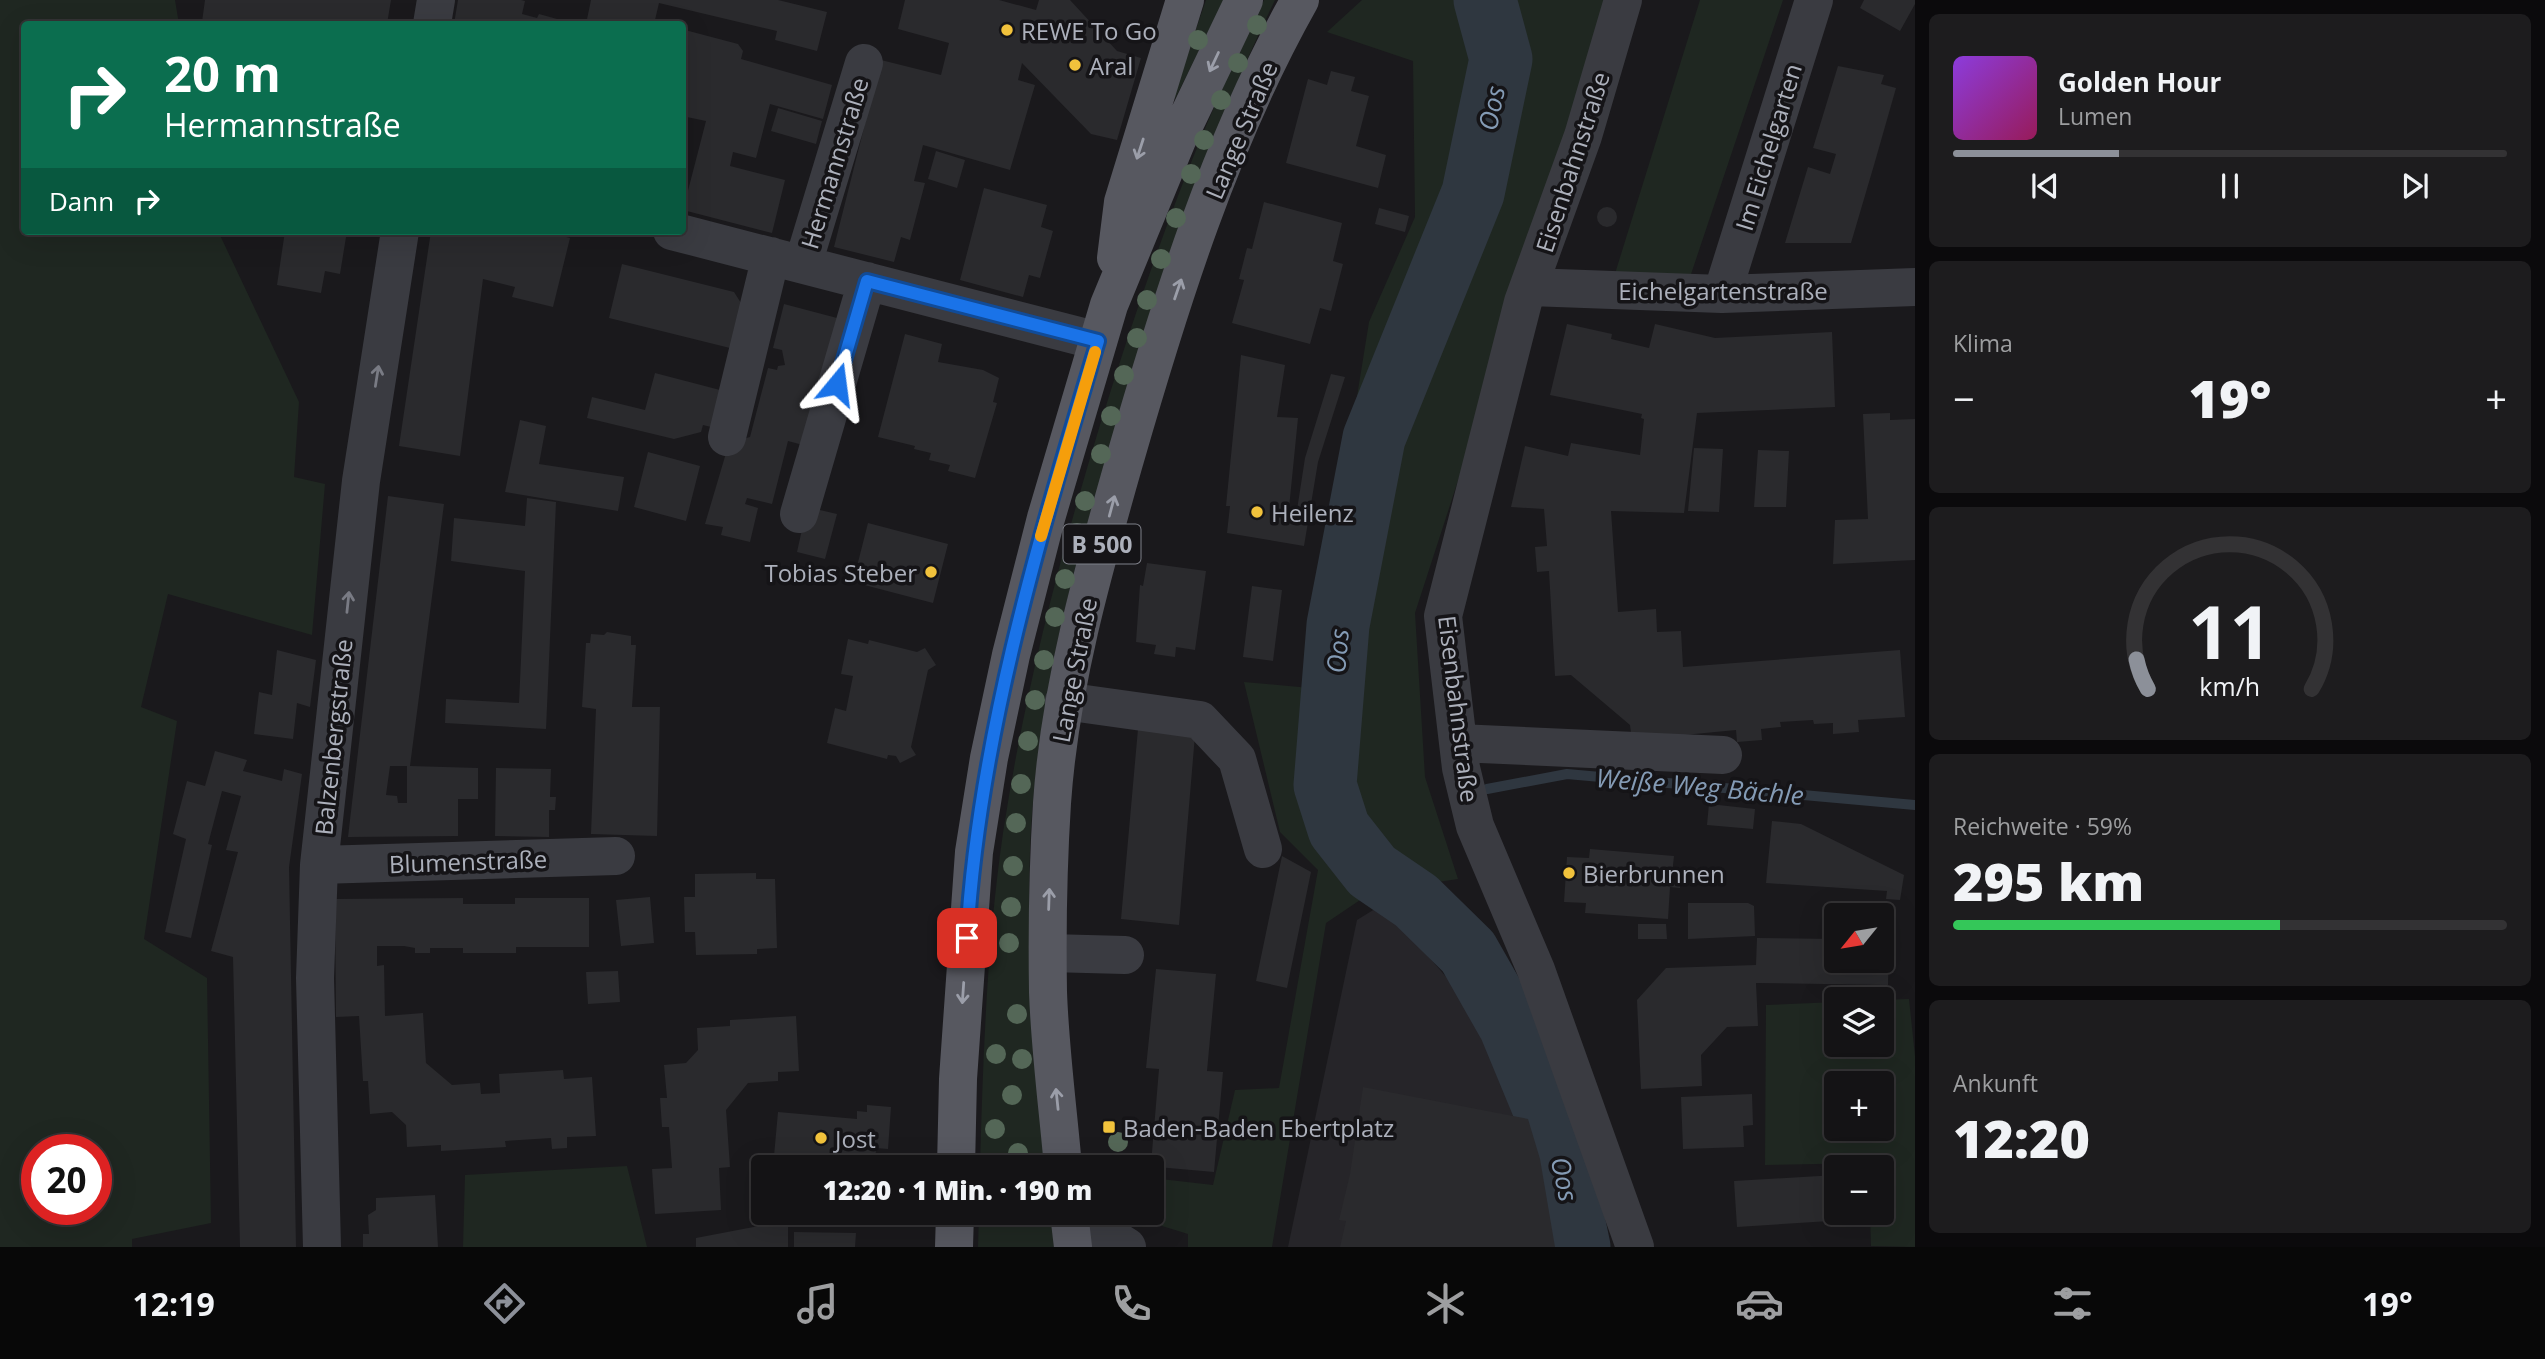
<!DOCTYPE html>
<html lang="de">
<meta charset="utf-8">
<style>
:root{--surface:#141315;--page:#1d1c1e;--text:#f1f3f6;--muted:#9d9ea0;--line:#333234;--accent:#8c9099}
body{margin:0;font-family:"Open Sans",sans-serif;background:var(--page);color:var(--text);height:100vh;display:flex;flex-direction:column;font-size:26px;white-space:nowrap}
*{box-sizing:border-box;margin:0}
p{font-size:23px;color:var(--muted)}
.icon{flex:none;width:38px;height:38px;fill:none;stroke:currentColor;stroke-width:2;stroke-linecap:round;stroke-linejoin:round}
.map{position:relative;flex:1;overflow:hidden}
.panel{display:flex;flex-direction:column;gap:14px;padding:14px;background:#0b0a0c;width:630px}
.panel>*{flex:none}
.guide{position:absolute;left:21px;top:21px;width:665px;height:214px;border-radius:7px;box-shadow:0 7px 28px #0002,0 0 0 2px var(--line);background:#0b6e4f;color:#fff;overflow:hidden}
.needle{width:46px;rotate:240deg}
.tools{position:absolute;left:1824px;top:903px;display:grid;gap:14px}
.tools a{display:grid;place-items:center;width:70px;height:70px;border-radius:7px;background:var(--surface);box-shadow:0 7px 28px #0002,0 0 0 2px var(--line);font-size:35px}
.speed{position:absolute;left:21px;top:1134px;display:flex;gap:14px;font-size:35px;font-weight:700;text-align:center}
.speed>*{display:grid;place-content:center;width:91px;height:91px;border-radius:50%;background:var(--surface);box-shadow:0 7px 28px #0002,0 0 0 2px var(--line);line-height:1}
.speed .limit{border:10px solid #d22;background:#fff;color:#111}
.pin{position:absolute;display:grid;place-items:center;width:60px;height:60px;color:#fff;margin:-30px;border-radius:14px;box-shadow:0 4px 10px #0006}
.me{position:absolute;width:77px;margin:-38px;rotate:16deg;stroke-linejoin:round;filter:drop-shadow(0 0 5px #0008)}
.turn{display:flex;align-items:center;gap:24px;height:147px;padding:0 28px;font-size:32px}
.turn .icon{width:91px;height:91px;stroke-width:2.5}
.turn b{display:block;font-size:49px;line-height:60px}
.then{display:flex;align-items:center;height:66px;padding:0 28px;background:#0003;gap:14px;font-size:26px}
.big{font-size:52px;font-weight:800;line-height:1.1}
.panel .widget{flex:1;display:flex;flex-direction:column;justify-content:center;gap:10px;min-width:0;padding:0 24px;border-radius:10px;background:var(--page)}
.panel .dial{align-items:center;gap:0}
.dial svg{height:182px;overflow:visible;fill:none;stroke:var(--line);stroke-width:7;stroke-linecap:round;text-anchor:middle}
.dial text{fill:var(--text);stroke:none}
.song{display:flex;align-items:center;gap:21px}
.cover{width:84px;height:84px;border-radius:10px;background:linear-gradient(135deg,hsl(270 70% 55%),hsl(330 70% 35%))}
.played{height:7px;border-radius:4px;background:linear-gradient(90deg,var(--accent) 30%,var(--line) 30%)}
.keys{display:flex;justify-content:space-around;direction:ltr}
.heat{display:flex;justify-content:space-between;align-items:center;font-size:38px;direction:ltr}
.charge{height:10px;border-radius:5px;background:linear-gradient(90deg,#34c759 59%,var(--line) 0)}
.trip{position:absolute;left:751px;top:1155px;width:413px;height:70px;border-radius:7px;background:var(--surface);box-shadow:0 7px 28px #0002,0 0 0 2px var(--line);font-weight:800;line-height:70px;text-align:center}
.menu{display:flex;height:112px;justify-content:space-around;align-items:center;background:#080808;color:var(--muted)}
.menu .icon{width:49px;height:49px}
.menu .selected{color:var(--accent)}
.menu b{font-size:32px;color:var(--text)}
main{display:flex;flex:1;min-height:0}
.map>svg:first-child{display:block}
</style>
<main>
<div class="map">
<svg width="1915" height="1247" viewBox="0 0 1915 1247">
<rect width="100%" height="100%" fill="#1a191c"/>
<path fill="#262529" d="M1383,904L1492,1030L1540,1135L1565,1247H1288L1357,920Z"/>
<path fill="#1f2721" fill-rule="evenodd" d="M0,0H175L179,24H24V231H218L299,402L294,477L325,484L312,635L168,594L141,707L177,721L144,939L207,978L211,1223L132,1239V1247H0ZM37,1150H96V1209H37Z
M1206,0H1224L1175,99L1173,96Z
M1264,0H1275C1216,120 1176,241 1135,368C1086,522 1041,666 1031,828C1025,942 1036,1054 1046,1167H980C983,1056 987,943 1003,833C1024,695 1059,559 1100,425C1145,279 1195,137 1264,0Z
M1362,0H1455L1464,24L1501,9V0H1614L1415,613L1425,777L1458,879L1372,892L1326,923L1272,1247H1188V1234L1120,1213H1152V1178L1213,1185L1235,1090L1279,1088L1318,870L1280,832L1244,682L1310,688L1369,322L1415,217L1413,61L1327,32Z
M1700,0H1783L1685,292L1613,280Z
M1909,999L1915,1056V1247L1871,1246L1870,1213H1881V1167H1870L1869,1163L1765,1165L1766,1005L1836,1002V1045H1881V1000ZM1881,1083V1129H1836V1083Z
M627,1166L647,1247H463L465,1175Z
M979,1213H1051L1054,1247H978Z"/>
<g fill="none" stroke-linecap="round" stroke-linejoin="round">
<path stroke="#2f3740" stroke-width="10" d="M1487,789L1567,774L1915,805"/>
<path stroke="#2f3740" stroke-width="63" d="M1485,0L1501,59L1473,193L1374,438L1338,625L1325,785L1339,829L1372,871L1416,901L1468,952L1510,1026L1556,1137L1579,1247"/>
</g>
<path fill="#2a2a2d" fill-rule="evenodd" d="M205,0H391L387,24H209L202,22Z
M458,0H521L525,1L522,14L537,18L539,14L575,24H454Z
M591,0H778L827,12L817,51L775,40L777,31L659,3L654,24H586Z
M905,0H999L1036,10L1039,0H1070L1117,51L1141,58L1117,140L1091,134L1022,63L1018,80L1035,85L1010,170L923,145L914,181L925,183L910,240L901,237L894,262L834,247L881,60L941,75L949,43L898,29Z
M1864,0H1915V4L1900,31L1860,8Z
M685,30L738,44L743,51L741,59L832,85L823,119L770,104L756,158L733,152L730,166L785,180L772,233L683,210L706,121L682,116Z
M1838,66L1884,75L1881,84L1896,88L1874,165L1851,243H1785L1808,167L1830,174L1836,154L1813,148Z
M1331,71L1355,77L1351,91L1369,96L1356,146L1386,155L1378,188L1286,163L1308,79L1327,85Z
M778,108L822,121L816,144L771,131Z
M936,151L965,160L957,188L928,179Z
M984,188L1047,205L1041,227L1053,231L1040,278L1029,275L1023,297L960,280Z
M1264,202L1342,223L1333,261L1343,264L1331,311L1320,308L1310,344L1232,323L1244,280L1239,279L1247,248L1252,249Z
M1597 217a10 10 0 1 1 20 0a10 10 0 1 1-20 0Z
M1379,208L1409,216L1405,232L1375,224Z
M285,231H347L340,274L325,271L321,293L277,285Z
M431,231H543L570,238L553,307L512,297L515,287L483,279L460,456L399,446Z
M622,264L734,292L741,303L730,348L609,318Z
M784,304L837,318L803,445L788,441L772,504L747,498L745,504L758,508L750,542L721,535L723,527L705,524L729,443L750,437L768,368L777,370L778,366L785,365L782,350L773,348Z
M1567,324L1612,334L1611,339L1649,348L1655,324L1715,338L1832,332L1835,407L1697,413L1684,513L1611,511L1618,612L1656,609L1657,632L1681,631L1683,667L1900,650L1905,717L1858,720L1859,732L1833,734V723L1814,724L1813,720L1780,722L1781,727L1761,729L1762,740L1737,742L1736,730L1632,740L1630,725L1571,675L1555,676L1549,571L1537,572L1535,547L1547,546L1544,509L1511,507L1525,446L1568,456L1571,443L1640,455L1644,419L1641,418L1642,414L1550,395Z
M905,334L942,344L938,362L983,370L999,378L993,402L997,403L975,478L948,471L950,465L929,460L931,453L914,449L915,446L878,437Z
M1241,355L1285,365L1277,417L1298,418L1289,508L1297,510L1305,458L1331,374L1345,377L1318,462L1304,546L1227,533L1230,506H1226Z
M655,373L720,390L711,427L703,425L701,432L674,439L587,418L592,397L645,410Z
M1890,413V420L1915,419V560L1833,564L1835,520L1868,519L1863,414Z
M520,420L546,426L539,464L624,477L618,511L505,492Z
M1694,448L1723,449L1719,512L1688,511Z
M1758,450L1789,451L1786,507H1754Z
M648,452L700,466L686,521L634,507Z
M388,496L444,504L410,766L478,768V799H458V836L348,837ZM390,766H407V803H398L397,796L386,795Z
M527,498L556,502L546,729L445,723L446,699L519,703L525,571L451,561L454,518L525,526Z
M807,507L837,514L825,559L797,552Z
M868,523L948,544L933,603L853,582Z
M1147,563L1206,571L1195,650L1176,647L1175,657L1154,654L1156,645L1136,642L1140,585L1143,586Z
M1252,586L1282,590L1273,661L1243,657Z
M607,632L631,636V645H636L632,707H660L657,836L591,834L596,709L582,707L586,643H590L591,634L604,635Z
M848,639L868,644L869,640L917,652L925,648L936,665L928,670L911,747L916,755L900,763L896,756L888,755L887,759L827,743L835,708L846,711L853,676L841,674Z
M277,650L316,660L310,707L297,703L293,739L254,734L259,692L272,695Z
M1138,729L1195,735L1179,925L1121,919Z
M215,751L247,760L243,771L282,781L284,769L302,774L289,867L296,1247H240L233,957L211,951L238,852L226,850L241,796L222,791L208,844L212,845L191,938L165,932L186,839L173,834L187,781L205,786Z
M496,768L551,769L550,797H556L555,810H549V837L495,836Z
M1709,804L1755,809L1753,829L1707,825Z
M1772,821L1801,824L1904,875L1900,900L1886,899L1887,891L1766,883Z
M1590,849L1674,856L1672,874H1681L1680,888L1670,887L1668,919L1585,913L1586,903L1564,902L1567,857L1589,858Z
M1282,856L1311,872L1287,988L1256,981Z
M756,873V879H775L777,948L757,949V954L696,955L695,932H685L684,897H695V874Z
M650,897L654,943L621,946L616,900Z
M463,898V904H515V898H589V947H516V953H463V948H430V953H415V948L404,946H377V966L384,965L385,1016L423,1013L426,1063L452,1085L480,1083L481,1094L500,1093L499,1074L563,1070L564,1079L592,1077L596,1136L567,1137V1148L552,1149L551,1138L505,1141L506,1147L441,1151V1145L407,1147L406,1125L392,1112L370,1114L368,1081H363L359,1016L336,1017L335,899Z
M1688,903H1748L1754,906L1755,936L1688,939Z
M1638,924H1666L1667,939H1638Z
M1757,938L1836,939V961H1881V940H1889L1888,985L1756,983L1758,1026L1727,1027L1701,1055L1702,1086L1641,1089L1637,1000L1666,968L1756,965Z
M1156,969L1216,974L1207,1071L1223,1072L1214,1172L1146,1166L1151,1164L1159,1069L1146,1068Z
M618,971L620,1002L588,1004L586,972Z
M796,1016L799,1071L778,1072V1081L748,1083L726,1110L730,1167L719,1168L721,1210L655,1214L652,1169L672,1168L669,1127H662L660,1098H667L664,1065L686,1063L698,1050L697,1028L730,1026V1020Z
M1363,1087L1528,1119L1540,1159L1555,1247H1340L1346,1221L1339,1220L1350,1174Z
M1752,1094L1753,1125L1743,1126L1744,1147L1683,1149L1681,1097Z
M867,1105L891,1107L888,1149L876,1148L875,1167H773L778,1112L857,1119V1111L867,1112Z
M1836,1175V1213H1846V1220L1737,1227L1734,1181Z
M435,1195L438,1247H363V1234H369L368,1215L376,1210V1198Z
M770,1213H802V1219L788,1218V1247H696V1238L769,1224Z
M794,1232L856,1233L855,1247H794Z"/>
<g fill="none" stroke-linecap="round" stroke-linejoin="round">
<path stroke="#3a3b41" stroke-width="38" d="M1623,0L1583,136L1523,302L1443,616L1461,768L1475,826L1536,970L1635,1247
M432,24L436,0
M672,231L1098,341
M803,264L864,63
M1530,287L1722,294L1915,287
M1722,294L1814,0
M727,437L771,256
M799,514L867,281
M1064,701L1200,720L1237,759L1263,849
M1458,743L1723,755
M319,865L616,856
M1049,953L1125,955
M1071,1227L1098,1229L1127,1247
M322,1247L315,978L319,865L361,481L400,231"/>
<path stroke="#575860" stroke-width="38" d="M1116,258L1123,202L1185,0
M956,1167L958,1079L974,852L989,758L1011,655L1046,518L1109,305L1177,140L1244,0
M1063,1167C1058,1109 1050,1050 1048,992C1047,929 1048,866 1052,803C1060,686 1093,571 1125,459C1170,303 1220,142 1300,0
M1069,1213L1073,1247
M954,1247L955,1213"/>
</g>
<g fill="#546757">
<circle cx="1257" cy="25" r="10"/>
<circle cx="1198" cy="40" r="10"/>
<circle cx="1238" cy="63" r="10"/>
<circle cx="1221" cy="100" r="10"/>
<circle cx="1204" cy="140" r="10"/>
<circle cx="1191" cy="174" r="10"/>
<circle cx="1176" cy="218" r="10"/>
<circle cx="1161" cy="259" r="10"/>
<circle cx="1147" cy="300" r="10"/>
<circle cx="1137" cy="338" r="10"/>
<circle cx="1124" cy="375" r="10"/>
<circle cx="1111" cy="416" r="10"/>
<circle cx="1101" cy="454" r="10"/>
<circle cx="1085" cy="501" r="10"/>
<circle cx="1077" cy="533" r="10"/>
<circle cx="1065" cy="579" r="10"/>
<circle cx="1055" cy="617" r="10"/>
<circle cx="1044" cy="660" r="10"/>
<circle cx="1035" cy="700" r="10"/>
<circle cx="1028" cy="741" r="10"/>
<circle cx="1021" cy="784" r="10"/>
<circle cx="1016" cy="823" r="10"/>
<circle cx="1013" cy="866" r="10"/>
<circle cx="1011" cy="907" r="10"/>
<circle cx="1009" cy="943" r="10"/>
<circle cx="1017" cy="1014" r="10"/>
<circle cx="996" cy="1054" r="10"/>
<circle cx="1022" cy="1059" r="10"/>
<circle cx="1012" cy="1095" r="10"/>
<circle cx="995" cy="1129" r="10"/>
<circle cx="1118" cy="1142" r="10"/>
<circle cx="1018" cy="1153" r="10"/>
</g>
<defs><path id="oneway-shaft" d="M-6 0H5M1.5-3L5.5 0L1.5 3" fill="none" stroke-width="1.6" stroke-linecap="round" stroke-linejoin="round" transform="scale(1.75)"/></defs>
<g stroke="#9b9ea9">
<use href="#oneway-shaft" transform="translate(1214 62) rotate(115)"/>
<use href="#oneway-shaft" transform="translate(1140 149) rotate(108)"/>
<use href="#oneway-shaft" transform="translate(1178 289) rotate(-71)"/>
<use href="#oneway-shaft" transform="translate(1112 506) rotate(-75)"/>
<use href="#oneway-shaft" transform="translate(1049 899) rotate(-88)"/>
<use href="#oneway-shaft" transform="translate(963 993) rotate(94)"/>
<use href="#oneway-shaft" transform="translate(1057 1099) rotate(-96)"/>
</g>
<g stroke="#797b84">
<use href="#oneway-shaft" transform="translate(377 376) rotate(-81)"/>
<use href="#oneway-shaft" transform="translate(348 602) rotate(-84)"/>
</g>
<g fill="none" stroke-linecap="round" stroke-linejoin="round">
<g stroke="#114b97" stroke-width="18">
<path id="route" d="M837,384L867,281L1098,341C1040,536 979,734 967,938"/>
</g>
<use href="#route" stroke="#1a73e8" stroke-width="12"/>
<path stroke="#f59e0b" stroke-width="12" d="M1041,536L1095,352"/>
</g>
<g fill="#f1c23c" stroke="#151417" stroke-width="2.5">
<circle cx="1007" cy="30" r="7"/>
<circle cx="1075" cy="65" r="7"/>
<circle cx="1257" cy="512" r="7"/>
<circle cx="931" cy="572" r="7"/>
<circle cx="1569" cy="873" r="7"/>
<rect x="1102" y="1120" width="14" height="14" rx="3.5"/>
<circle cx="821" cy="1138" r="7"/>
</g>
<g text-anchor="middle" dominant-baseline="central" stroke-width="7" stroke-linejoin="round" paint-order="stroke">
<rect fill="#151417" stroke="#7f818a" stroke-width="2" x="1063.5" y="524.5" width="77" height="39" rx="5"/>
<g font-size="23" font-weight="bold" fill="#acb0bb">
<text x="1102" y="544">B 500</text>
</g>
<g font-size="24" fill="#acb0bb" stroke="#151417" text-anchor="start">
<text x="1021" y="30">REWE To Go</text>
<text x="1089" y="65">Aral</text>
<text x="1271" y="512">Heilenz</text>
<text x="917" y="572" text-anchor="end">Tobias Steber</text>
<text x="1583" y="873">Bierbrunnen</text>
<text x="1123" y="1127">Baden-Baden Ebertplatz</text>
<text x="835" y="1138">Jost</text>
</g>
<g font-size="24" fill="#acb0bb" stroke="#151417">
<text transform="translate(1241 130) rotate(-67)">Lange Straße</text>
<text transform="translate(1768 147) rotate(-73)">Im Eichelgarten</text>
<text transform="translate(1572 162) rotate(-72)">Eisenbahnstraße</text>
<text transform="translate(834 163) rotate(-73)">Hermannstraße</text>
<text x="1723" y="290">Eichelgartenstraße</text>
<text transform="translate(1074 670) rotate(-79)">Lange Straße</text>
<text transform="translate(1459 709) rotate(83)">Eisenbahnstraße</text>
<text transform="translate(333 737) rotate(-84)">Balzenbergstraße</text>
<text transform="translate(468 861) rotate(-2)">Blumenstraße</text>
</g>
<g font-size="26" font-style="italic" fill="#849bb5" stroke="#151417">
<text transform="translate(1491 108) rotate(-78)">Oos</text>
<text transform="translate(1337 651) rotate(-85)">Oos</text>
<text transform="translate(1700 786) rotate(5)">Weiße Weg Bächle</text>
<text transform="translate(1565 1179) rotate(78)">Oos</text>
</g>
</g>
</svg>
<div class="tools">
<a><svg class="needle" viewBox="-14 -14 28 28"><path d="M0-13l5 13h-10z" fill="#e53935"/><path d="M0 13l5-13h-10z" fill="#9d9ea0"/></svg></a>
<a><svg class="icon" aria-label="layers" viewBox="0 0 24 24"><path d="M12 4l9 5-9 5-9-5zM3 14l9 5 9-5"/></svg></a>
<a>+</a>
<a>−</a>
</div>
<div class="speed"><div class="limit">20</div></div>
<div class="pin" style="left:967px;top:938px;background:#d93025"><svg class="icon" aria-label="arrive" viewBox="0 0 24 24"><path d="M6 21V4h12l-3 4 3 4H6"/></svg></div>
<svg class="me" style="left:837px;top:384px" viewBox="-20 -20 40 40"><path d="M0-17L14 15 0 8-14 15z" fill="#1a73e8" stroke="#fff" stroke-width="4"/></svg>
<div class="trip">12:20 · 1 Min. · 190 m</div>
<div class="guide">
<div class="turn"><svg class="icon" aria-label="right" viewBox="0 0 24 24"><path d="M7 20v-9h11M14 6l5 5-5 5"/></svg><div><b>20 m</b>Hermannstraße</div></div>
<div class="then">Dann<svg class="icon" aria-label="right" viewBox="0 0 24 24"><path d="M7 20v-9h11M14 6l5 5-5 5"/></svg></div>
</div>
</div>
<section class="panel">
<div class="widget">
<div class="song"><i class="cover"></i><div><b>Golden Hour</b><p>Lumen</p></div></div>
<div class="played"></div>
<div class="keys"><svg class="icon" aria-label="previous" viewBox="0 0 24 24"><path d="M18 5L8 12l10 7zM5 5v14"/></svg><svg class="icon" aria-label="pause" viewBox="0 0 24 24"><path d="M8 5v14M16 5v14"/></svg><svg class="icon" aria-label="next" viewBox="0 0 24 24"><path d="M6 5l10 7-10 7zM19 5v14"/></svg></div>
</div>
<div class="widget"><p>Klima</p>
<div class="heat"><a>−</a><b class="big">19°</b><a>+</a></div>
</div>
<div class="widget dial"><svg viewBox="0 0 100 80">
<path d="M14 69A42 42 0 1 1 86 69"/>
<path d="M14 69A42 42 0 0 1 9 56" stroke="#8c9099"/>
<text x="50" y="56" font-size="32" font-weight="700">11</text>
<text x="50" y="72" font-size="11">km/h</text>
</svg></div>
<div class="widget"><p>Reichweite · 59%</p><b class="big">295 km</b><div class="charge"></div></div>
<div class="widget"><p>Ankunft</p><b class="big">12:20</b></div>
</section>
</main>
<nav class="menu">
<b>12:19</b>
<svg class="icon selected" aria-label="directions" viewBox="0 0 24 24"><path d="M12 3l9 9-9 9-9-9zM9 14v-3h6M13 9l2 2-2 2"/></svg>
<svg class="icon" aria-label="music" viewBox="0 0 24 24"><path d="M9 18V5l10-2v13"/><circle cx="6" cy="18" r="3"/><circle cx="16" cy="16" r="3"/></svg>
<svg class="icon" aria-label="phone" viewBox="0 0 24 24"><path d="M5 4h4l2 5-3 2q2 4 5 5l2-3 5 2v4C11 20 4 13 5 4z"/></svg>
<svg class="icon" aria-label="climate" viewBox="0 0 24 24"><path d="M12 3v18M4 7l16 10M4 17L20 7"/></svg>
<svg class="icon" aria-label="car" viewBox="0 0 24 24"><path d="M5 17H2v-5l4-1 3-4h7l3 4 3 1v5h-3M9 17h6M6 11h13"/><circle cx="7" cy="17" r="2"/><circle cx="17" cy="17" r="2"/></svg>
<svg class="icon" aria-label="filters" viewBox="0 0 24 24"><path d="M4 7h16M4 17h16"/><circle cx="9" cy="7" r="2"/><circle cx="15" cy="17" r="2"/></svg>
<b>19°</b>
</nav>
